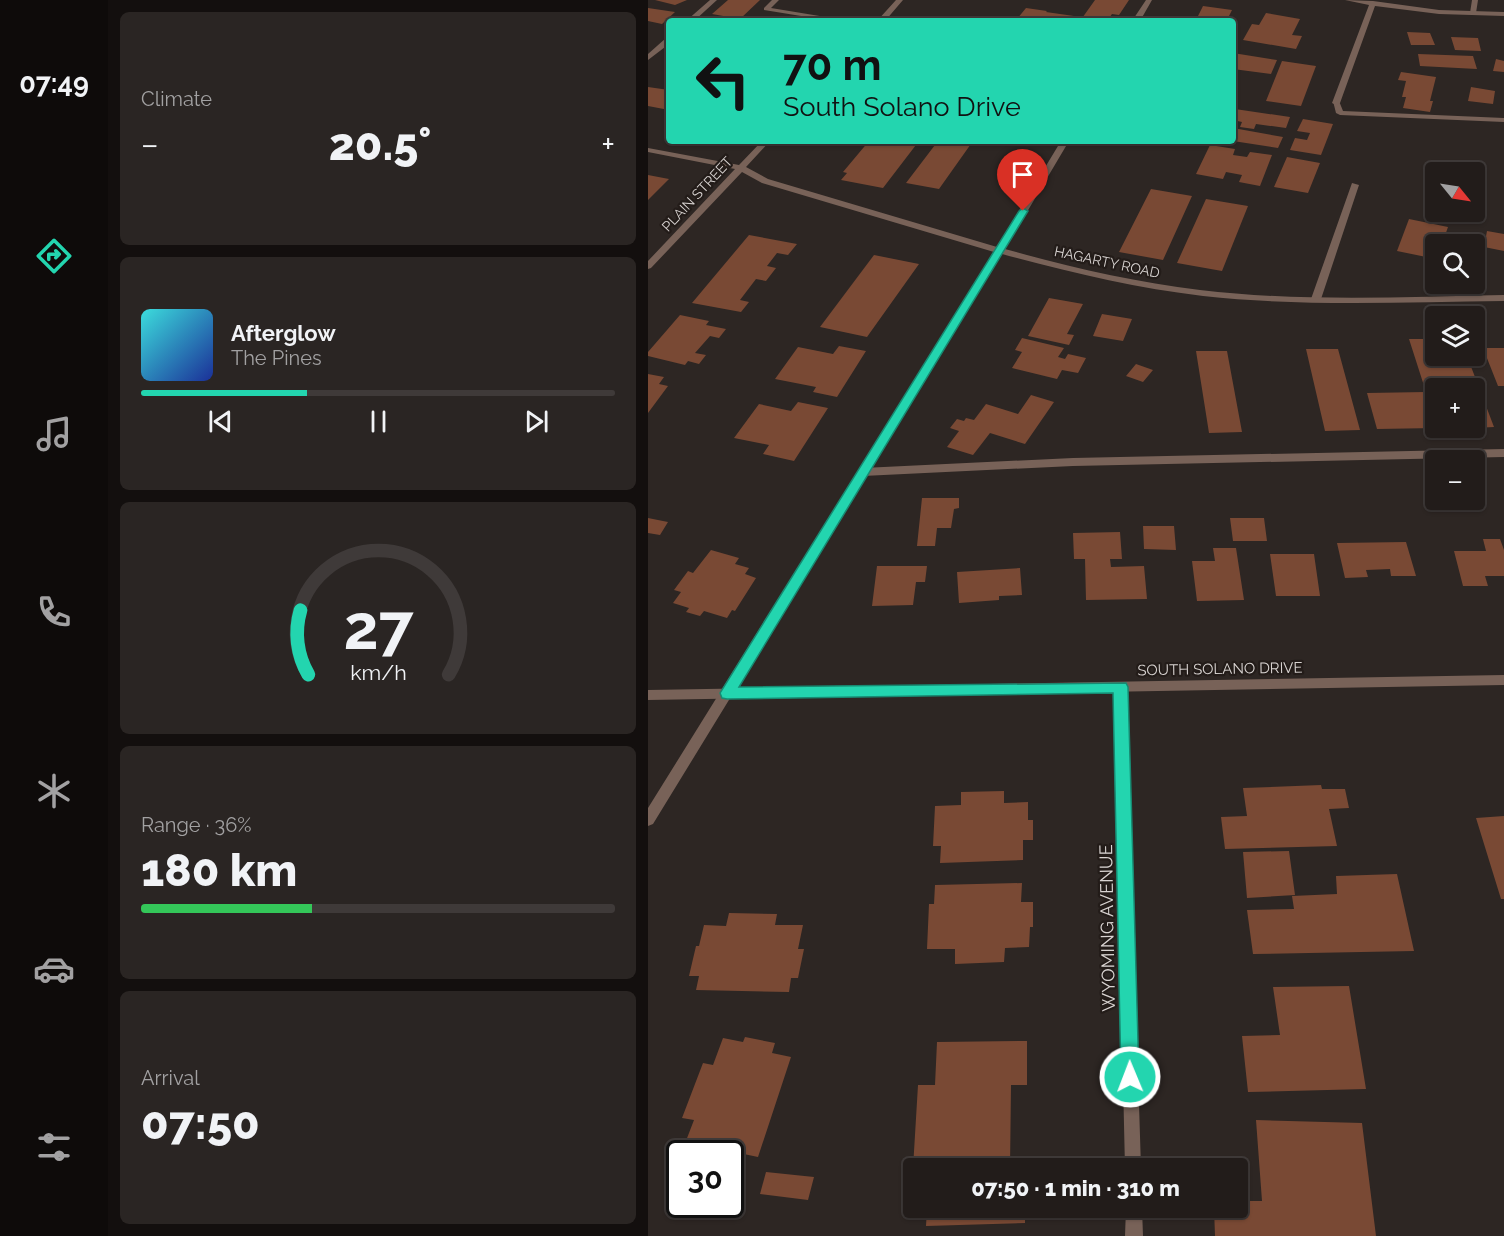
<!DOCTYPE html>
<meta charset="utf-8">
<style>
:root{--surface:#221c1a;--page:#2a2523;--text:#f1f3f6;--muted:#a2a1a2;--line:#3f3a39;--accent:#23d5af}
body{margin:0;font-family:Raleway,sans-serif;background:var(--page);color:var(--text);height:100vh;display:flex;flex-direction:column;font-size:22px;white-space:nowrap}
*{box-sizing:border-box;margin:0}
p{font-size:20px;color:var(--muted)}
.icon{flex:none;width:33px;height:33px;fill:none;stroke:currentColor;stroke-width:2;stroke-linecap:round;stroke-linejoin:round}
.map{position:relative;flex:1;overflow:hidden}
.details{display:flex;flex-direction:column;gap:12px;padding:12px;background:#130f0e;width:540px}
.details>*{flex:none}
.banner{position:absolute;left:18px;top:18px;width:570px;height:126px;border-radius:6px;box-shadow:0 2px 4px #0004,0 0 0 2px var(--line);background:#23d5af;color:#111;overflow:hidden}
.needle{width:39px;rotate:120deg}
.controls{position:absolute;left:777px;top:162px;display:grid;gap:12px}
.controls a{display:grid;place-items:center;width:60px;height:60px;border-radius:6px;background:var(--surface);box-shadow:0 2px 4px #0004,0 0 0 2px var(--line);font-size:30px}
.speed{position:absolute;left:18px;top:1140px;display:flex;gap:12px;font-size:30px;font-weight:700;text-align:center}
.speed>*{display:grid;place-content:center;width:78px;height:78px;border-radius:50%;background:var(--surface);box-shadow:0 2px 4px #0004,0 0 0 2px var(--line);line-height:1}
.speed .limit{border:3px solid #111;border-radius:9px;background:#fff;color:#111}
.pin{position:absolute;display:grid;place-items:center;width:51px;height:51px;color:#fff;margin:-62px -26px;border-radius:50% 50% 50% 0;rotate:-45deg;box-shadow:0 0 6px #0007}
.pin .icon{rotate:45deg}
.me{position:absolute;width:66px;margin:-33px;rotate:359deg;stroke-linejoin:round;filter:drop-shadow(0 0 4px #0008)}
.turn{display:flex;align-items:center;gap:21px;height:126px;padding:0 18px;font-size:27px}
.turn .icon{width:78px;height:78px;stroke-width:2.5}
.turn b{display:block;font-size:42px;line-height:51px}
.big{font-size:45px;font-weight:800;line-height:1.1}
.details .widget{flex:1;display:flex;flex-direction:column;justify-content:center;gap:9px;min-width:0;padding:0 21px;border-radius:9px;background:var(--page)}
.details .dial{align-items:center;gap:0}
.dial svg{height:156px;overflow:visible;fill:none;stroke:var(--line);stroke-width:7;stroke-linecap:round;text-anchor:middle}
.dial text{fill:var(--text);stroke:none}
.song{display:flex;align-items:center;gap:18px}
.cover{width:72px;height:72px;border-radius:9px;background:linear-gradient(135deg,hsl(180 70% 55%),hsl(230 70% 35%))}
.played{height:6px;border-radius:3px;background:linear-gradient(90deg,var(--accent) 35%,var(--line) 35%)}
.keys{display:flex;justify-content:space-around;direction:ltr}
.heat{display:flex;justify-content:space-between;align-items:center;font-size:33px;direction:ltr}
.charge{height:9px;border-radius:4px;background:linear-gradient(90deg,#34c759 36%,var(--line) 0)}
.trip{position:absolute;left:255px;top:1158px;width:345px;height:60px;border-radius:6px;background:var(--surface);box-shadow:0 2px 4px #0004,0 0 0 2px var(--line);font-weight:800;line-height:60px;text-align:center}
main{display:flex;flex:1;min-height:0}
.tab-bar{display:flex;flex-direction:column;width:108px;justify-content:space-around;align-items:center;background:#0e0b0a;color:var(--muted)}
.tab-bar .icon{width:42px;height:42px}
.tab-bar .selected{color:var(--accent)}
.tab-bar b{font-size:27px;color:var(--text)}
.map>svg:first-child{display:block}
</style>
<main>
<nav class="tab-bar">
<b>07:49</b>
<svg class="icon selected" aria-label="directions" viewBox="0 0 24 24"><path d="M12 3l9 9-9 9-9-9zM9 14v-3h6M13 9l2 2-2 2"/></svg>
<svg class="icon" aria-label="music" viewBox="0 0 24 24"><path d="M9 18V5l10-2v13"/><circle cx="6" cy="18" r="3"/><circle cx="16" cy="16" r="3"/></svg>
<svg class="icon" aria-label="phone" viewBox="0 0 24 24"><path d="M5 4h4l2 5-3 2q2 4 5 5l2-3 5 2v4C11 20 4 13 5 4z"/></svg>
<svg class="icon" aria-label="climate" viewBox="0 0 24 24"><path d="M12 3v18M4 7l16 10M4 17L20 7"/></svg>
<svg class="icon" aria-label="car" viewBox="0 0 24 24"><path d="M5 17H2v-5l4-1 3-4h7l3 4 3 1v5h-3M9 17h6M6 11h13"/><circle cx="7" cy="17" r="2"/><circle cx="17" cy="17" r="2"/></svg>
<svg class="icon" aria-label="filters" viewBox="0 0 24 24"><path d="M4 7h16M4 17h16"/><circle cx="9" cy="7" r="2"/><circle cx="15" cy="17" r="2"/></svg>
</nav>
<section class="details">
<div class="widget"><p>Climate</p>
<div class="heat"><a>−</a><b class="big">20.5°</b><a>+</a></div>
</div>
<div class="widget">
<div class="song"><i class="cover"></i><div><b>Afterglow</b><p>The Pines</p></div></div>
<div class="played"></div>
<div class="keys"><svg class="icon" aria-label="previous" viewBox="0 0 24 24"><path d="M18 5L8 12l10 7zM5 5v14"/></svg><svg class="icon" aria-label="pause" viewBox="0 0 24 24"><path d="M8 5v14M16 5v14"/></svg><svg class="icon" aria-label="next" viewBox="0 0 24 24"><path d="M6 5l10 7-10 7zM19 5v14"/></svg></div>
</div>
<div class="widget dial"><svg viewBox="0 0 100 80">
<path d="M14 69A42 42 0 1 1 86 69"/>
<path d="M14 69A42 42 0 0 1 10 36" stroke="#23d5af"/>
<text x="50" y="56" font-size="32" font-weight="700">27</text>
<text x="50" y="72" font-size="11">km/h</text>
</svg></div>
<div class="widget"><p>Range · 36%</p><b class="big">180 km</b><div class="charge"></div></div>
<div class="widget"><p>Arrival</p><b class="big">07:50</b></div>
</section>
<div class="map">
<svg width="856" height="1236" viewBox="0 0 856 1236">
<rect width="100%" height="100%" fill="#2d2623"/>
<path fill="#794934" d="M7,0H39L27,5Z
M80,0H112L92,19L64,14Z
M447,0H481L471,15L464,14L459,21H432Z
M555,6L584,10L579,20L550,16Z
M0,8L27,12L14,24L0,21Z
M378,8L399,11L398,12L426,16L422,21L369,19Z
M618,13L652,19L644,35L654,36L648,49L595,40L604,24L611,25Z
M64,16L88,20V21H58Z
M759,32L782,33L787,45H763Z
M803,37L830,38L833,51L807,50Z
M585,53L629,60L623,74L585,69Z
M770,54L825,56L829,69L772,66Z
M848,59L856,61V72L845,71Z
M634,61L668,66L653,106L618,101Z
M753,72L788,77L782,101H785L782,112L755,108L758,97H754L758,81L750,80Z
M0,87L21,90V110L0,106Z
M823,87L847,91L845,104L820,101Z
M587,109L642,117L638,128L608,124L606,129L592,127L594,122L585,120Z
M655,119L685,124L673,155L642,150L647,138L659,140L662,133L649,131Z
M585,128L635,137L630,148L585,141Z
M221,141H271L235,188L193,180L199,173L195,172Z
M290,141H325L291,189L258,183Z
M562,145L587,149L585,155L599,157L602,152L624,155L612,186L591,182L594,175L578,172L575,179L548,174Z
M639,157L672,163L660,193L626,187Z
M0,175L21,179L0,200Z
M503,189L544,196L515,260L471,252Z
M558,199L600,206L574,271L529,263Z
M761,219L800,227L794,244H788V259L749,251Z
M839,231L856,234V251L836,247Z
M101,235L149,244L140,255L129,253L119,266L128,268L118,281L108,279L92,300L101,302L93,312L44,303Z
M226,255L271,264L219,337L172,327Z
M401,298L435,304L419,334L426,335L421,345L380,336Z
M454,314L484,319L475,341L445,336Z
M32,315L61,321L58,325L78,329L71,338L62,336L47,353L58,355L51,364L40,361L37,365L0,356V352Z
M374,338L416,348L410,357L417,359L420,354L438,358L430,373L414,370L409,379L364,368L374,352L367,350Z
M761,339H788V356H819L846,427L826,428V388H788V428L729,429L719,393L778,392Z
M191,346L218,351L189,397L165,392L168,387L127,379L150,347L185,354Z
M835,348H856V386H850Z
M658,349H690L712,430L677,431Z
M548,351H579L594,432L561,433Z
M488,364L505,370L495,382L478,376Z
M0,374L16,377L11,384L20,386L0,413Z
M383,395L406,402L377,444L342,433L325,455L299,447L311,431L302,428L309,419L316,421L318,418L326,420L338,404L370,414Z
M150,402L180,408L146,461L115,454L121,445L86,438L111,404L143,411Z
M274,498H311V508L306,509L303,528H289L287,546H269Z
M0,518L20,522L12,535L0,533Z
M582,518H616L619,541H585Z
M495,526H526L528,550L496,549Z
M472,532L474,559H462L463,567L496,566L499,599L438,600L437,559H426L425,533Z
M835,539H852L856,550V576H837L840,586H815L806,551H838Z
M758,542L768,576H743L742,569L718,570L720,577L697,578L689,543Z
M565,548H588L596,600L549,601L544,561H567Z
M63,550L91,558L87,564L101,568L97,574L108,578L87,611L84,610L79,618L56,611L52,616L38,612L41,608L25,603L33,592L26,590L40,571L45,573Z
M622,554H666L672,596H628Z
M229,566H279L277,582H268L265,605L224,606Z
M372,568L374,595L351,596V600L311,603L309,572Z
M673,785L674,789H697L701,808L681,809L689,846L577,849L573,817L599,816L595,788Z
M356,791V803L380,802V820H385V840H375V860L292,863L293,846H285L287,806L313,805V792Z
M856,816V899H853L828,818Z
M641,851L647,895L599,898L595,852Z
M749,874L766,951L605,954L599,910L646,909L644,896L689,894L688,876Z
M374,883L373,902H385V927H382L381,947L357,948L356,962L307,964V949H279L281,904H286L287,885Z
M81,913L129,914L127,925H155L150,949H156L150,978H143L141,992L48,990L51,976H41L48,946H51L56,925L78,926Z
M701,986L718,1089L600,1092L594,1036L632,1035L625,987Z
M97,1037L127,1043L124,1053L143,1057L110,1157L91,1153L87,1163L82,1162V1154H53L55,1150L36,1146L46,1120L34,1118L55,1063L65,1065L75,1038L95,1042Z
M379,1041V1085H363L362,1168H265L270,1085H287L289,1042Z
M608,1120L714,1123L728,1236H567L566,1208H590V1201H614Z
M118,1172L166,1177L160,1200L112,1194Z
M279,1208H377V1223L278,1226Z"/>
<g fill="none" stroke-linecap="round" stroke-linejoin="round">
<path fill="#786258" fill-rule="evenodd" d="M62,0H69L46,21H38Z
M124,0H131L123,8L202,21H184L116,10V8Z
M824,0H830L828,13L825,15L822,13Z
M18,38H21V44L0,60V54Z
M685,101H691L695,111L856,118V122L692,115L688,113Z
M704,183L711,185L673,299L668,302L665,301L663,299Z
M856,449V457L425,466L215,476L210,472L215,468L425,458Z"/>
<path fill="#786258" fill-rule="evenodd" d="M248,0H255L237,21H229Z
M498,0H504L492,21H484Z
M697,0L725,1L791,10L856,12V16L791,14L727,6L692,103L688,105L684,103L721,5Z
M114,141H122L98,167L120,179L349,247L413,141H421L357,249C421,267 486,282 552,290C653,302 755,297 856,295V301C756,302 655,307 555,296C487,288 420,272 354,254L5,824L0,826V808L346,252L114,183L94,172L3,268L0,269V261L87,169L0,152V148L91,165Z
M472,682L476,683L478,687L493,1168H477L466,687L468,683Z
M478,1208H494L495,1236H477Z"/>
<path fill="#786258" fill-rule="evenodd" d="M856,675V685L0,700V690Z"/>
</g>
<path fill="#23d5af" stroke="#178a72" stroke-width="1.5" d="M375,208L380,211L91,687L478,683L480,687L491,1077L489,1083L482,1086L476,1083L473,1077L465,693L79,699L74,698L72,693L371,211Z"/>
<g text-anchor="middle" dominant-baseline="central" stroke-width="4.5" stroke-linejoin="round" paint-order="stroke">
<g font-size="14" fill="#d9d4d2" stroke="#231c19">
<text transform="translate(49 194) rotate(-47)">PLAIN STREET</text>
<text transform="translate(459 262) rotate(12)">HAGARTY ROAD</text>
</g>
<g font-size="15" fill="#d9d4d2" stroke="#231c19">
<text transform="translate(572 669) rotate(-1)">SOUTH SOLANO DRIVE</text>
</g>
<g font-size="18" fill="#d9d4d2" stroke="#231c19">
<text transform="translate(459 928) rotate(-91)">WYOMING AVENUE</text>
</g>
</g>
</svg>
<div class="controls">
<a><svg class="needle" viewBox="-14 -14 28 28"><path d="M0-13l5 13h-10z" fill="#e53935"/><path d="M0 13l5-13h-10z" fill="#a2a1a2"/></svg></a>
<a><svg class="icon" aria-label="search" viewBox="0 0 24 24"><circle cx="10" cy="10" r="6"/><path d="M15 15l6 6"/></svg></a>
<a><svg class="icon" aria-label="layers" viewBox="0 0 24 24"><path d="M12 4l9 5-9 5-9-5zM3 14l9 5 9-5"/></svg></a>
<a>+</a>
<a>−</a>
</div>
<div class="speed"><div class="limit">30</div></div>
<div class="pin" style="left:375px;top:211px;background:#d93025"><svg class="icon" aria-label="arrive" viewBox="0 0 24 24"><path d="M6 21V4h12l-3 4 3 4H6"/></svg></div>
<svg class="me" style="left:482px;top:1077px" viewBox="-20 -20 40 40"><circle r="17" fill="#23d5af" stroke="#fff" stroke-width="3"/><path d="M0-11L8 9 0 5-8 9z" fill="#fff"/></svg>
<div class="trip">07:50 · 1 min · 310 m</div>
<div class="banner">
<div class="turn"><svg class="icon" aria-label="left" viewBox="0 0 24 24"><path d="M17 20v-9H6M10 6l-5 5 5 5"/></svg><div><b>70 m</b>South Solano Drive</div></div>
</div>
</div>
</main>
